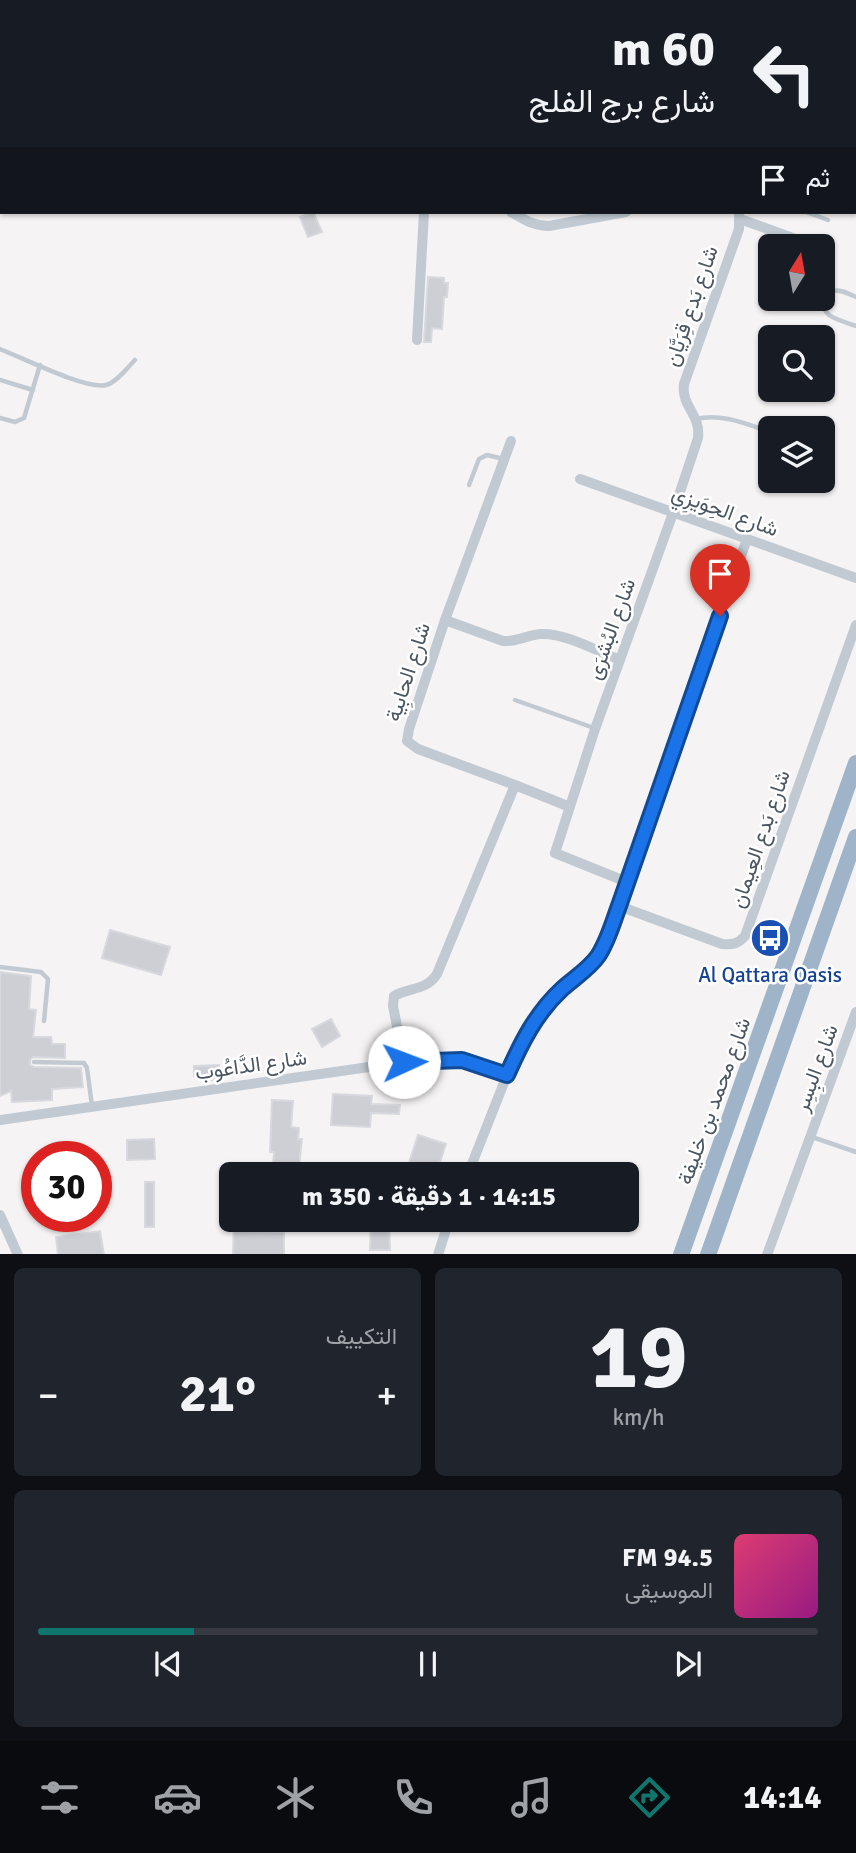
<!DOCTYPE html>
<html lang="ar">
<meta charset="utf-8">
<style>
:root{--surface:#171b24;--page:#20242c;--text:#f1f3f6;--muted:#9ea1a6;--line:#363941;--accent:#0f766e}
body{margin:0;font-family:Signika,Vazirmatn,sans-serif;background:var(--page);color:var(--text);direction:rtl;height:100vh;display:flex;flex-direction:column;font-size:26px;white-space:nowrap}
*{box-sizing:border-box;margin:0}
p{font-size:23px;color:var(--muted)}
.icon{flex:none;width:38px;height:38px;fill:none;stroke:currentColor;stroke-width:2;stroke-linecap:round;stroke-linejoin:round}
.map{position:relative;height:1254px;overflow:hidden;direction:ltr}
.drawer{display:flex;flex-direction:column;gap:14px;padding:14px;background:#0d0f14;flex:1}
.drawer>*{flex:none}
.banner{position:absolute;left:0px;top:0px;width:858px;height:214px;box-shadow:0 2px 5px #0004;direction:rtl;background:#171b24;color:var(--text);overflow:hidden}
.needle{width:46px;rotate:11deg}
.buttons{position:absolute;left:758px;top:234px;display:grid;gap:14px}
.buttons a{display:grid;place-items:center;width:77px;height:77px;border-radius:10px;background:var(--surface);box-shadow:0 2px 5px #0004;font-size:35px}
.speed{position:absolute;left:21px;top:1141px;display:flex;gap:14px;font-size:35px;font-weight:700;text-align:center}
.speed>*{display:grid;place-content:center;width:91px;height:91px;border-radius:50%;background:var(--surface);box-shadow:0 2px 5px #0004;line-height:1}
.speed .limit{border:10px solid #d22;background:#fff;color:#111}
.pin{position:absolute;display:grid;place-items:center;width:60px;height:60px;color:#fff;margin:-72px -30px;border-radius:50% 50% 50% 0;rotate:-45deg;box-shadow:0 0 7px #0007}
.pin .icon{rotate:45deg}
.me{position:absolute;width:77px;margin:-38px;rotate:88deg;stroke-linejoin:round;filter:drop-shadow(0 0 5px #0008)}
.turn{display:flex;align-items:center;gap:24px;height:147px;padding:0 28px;font-size:32px}
.turn .icon{width:91px;height:91px;stroke-width:2.5}
.turn b{display:block;font-size:49px;line-height:60px}
.then{display:flex;align-items:center;height:66px;padding:0 28px;background:#0003;gap:14px;font-size:26px}
.big{font-size:52px;font-weight:800;line-height:1.1}
.drawer .tile{flex:1;display:flex;flex-direction:column;justify-content:center;gap:10px;min-width:0;padding:0 24px;border-radius:10px;background:var(--page)}
.drawer .dial{align-items:center;gap:0}
.dial b{font-size:91px;line-height:1}
.song{display:flex;align-items:center;gap:21px}
.cover{width:84px;height:84px;border-radius:10px;background:linear-gradient(135deg,hsl(340 70% 55%),hsl(310 70% 35%))}
.played{height:7px;border-radius:4px;background:linear-gradient(90deg,var(--accent) 20%,var(--line) 20%)}
.keys{display:flex;justify-content:space-around;direction:ltr}
.heat{display:flex;justify-content:space-between;align-items:center;font-size:38px;direction:ltr}
.drawer .tiles{flex:1;display:grid;gap:14px;grid-template-columns:1fr 1fr}
.tile:last-child{grid-column:span 2}
.trip{position:absolute;left:219px;top:1162px;width:420px;height:70px;border-radius:10px;background:var(--surface);box-shadow:0 2px 5px #0004;font-weight:800;line-height:70px;text-align:center;direction:rtl}
.menu{display:flex;height:112px;justify-content:space-around;align-items:center;background:#090b0e;color:var(--muted)}
.menu .icon{width:49px;height:49px}
.menu .on{color:var(--accent)}
.menu b{font-size:32px;color:var(--text)}
.map>svg:first-child{display:block}
</style>
<div class="map">
<svg width="856" height="1255" viewBox="0 0 856 1255">
<rect width="100%" height="100%" fill="#f5f3f3"/>
<path fill="#cdcfd5" stroke="#d7d9de" stroke-width="2" d="M313,212L322,232L308,237L300,217Z
M428,277L444,278V283H448L447,297H444L442,329L432,328L431,342H424Z
M110,930L170,947L161,975L102,958Z
M0,972L31,976L29,1009L36,1010L33,1037H51L52,1044H65V1058L33,1057L30,1060V1065L34,1067L81,1068L83,1087L52,1089V1100L12,1102L11,1091L0,1096Z
M331,1019L340,1036L322,1047L312,1029Z
M219,1065L220,1080H202L201,1076H194V1066Z
M333,1094L372,1096L371,1104L400,1105L399,1114L371,1113L370,1127L331,1125Z
M272,1100L293,1101L291,1127L299,1128L298,1139H302L299,1167L273,1165L274,1152H270Z
M418,1135L446,1144L436,1174H422L407,1169Z
M154,1139L155,1159L127,1160V1140Z
M145,1182H154V1227H145Z
M234,1220H248L249,1231L284,1232V1255H233Z
M371,1220H389L390,1250H370Z
M100,1231L104,1255H58L56,1237Z"/>
<g fill="none" stroke-linecap="round" stroke-linejoin="round">
<path stroke="#c1cad2" stroke-width="4.5" d="M806,212L828,220
M856,297C849,294 841,289 833,291C823,294 821,308 829,315C836,320 848,323 856,326
M0,349C21,357 86,390 106,385C117,382 127,368 135,360
M0,380L33,390
M0,418L15,422L24,418L40,365
M696,419C722,413 746,424 770,432
M469,485L479,459L487,455L504,459
M515,700L594,728
M0,967L41,972L48,979L44,1021
M34,1062L84,1063L87,1068L92,1106
M812,1137L856,1152"/>
<path stroke="#c1cad2" stroke-width="10" d="M795,2V0
M511,212C524,219 533,226 549,226L626,212
M740,219L801,241L810,247
M417,340L424,212
M580,479L856,578
M445,620L503,641C517,642 527,635 541,634C566,633 597,651 620,660
M515,785L570,807
M627,882L555,853L595,729L673,513L698,438C701,414 681,407 684,384L739,229V212
M619,906L722,944C732,945 738,944 745,936L856,625
M404,1062L393,1006L394,996C410,987 426,991 437,974L515,785L418,749L407,741L409,729L445,620L511,441
M0,1120L404,1062L462,1060L507,1075
M468,1174L507,1075L520,1045L532,1024L546,1005L562,988L597,959L602,950L747,539
M0,1215L18,1255
M438,1255L449,1220
M767,1255L856,1012"/>
<path stroke="#9fb4c9" stroke-width="16" d="M681,1255L856,763
M708,1255L856,837"/>
</g>
<g fill="none" stroke-linecap="round" stroke-linejoin="round">
<g stroke="#114b97" stroke-width="18">
<path id="route" d="M404,1062L462,1060L507,1075C521,1043 536,1013 562,989C574,978 589,969 598,956C608,941 613,922 619,906L720,616"/>
</g>
<use href="#route" stroke="#1a73e8" stroke-width="12"/>
</g>
<defs>
<g id="bus-disc" transform="scale(2.0125)"><circle r="9.5" fill="#1a4fb4" stroke="#fff"/><path d="M-5-6H5V4H4V6H2V4H-2V6H-4V4H-5ZM-3.5-4V0h7V-4ZM-3.5 1.2v1.5H-2V1.2ZM2 1.2v1.5H3.5V1.2Z" fill="#fff"/></g>
</defs>
<g fill-rule="evenodd">
<use href="#bus-disc" x="770" y="938"/>
</g>
<g text-anchor="middle" dominant-baseline="central" stroke-width="5" stroke-linejoin="round" paint-order="stroke">
<g font-size="21" fill="#4a5661" stroke="#fff">
<text transform="translate(691 306) rotate(-71)">شارع بَدع قِرَيَّان</text>
<text transform="translate(725 511) rotate(20)">شارع الحِوَيزِي</text>
<text transform="translate(611 629) rotate(-70)">شارع البُشرَى</text>
<text transform="translate(408 672) rotate(-72)">شارع الحابِية</text>
<text transform="translate(760 839) rotate(-71)">شارع بَدع العِيمان</text>
<text transform="translate(251 1065) rotate(-8)">شارع الدَّاعُوب</text>
<text transform="translate(816 1068) rotate(-70)">شارع البِسِر</text>
<text transform="translate(714 1101) rotate(-70)">شارع محمد بن خليفة</text>
</g>
<g font-size="21" fill="#164399" stroke="#fff">
<text x="770" y="975">Al Qattara Oasis</text>
</g>
</g>
</svg>
<div class="buttons">
<a><svg class="needle" viewBox="-14 -14 28 28"><path d="M0-13l5 13h-10z" fill="#e53935"/><path d="M0 13l5-13h-10z" fill="#9ea1a6"/></svg></a>
<a><svg class="icon" aria-label="search" viewBox="0 0 24 24"><circle cx="10" cy="10" r="6"/><path d="M15 15l6 6"/></svg></a>
<a><svg class="icon" aria-label="layers" viewBox="0 0 24 24"><path d="M12 4l9 5-9 5-9-5zM3 14l9 5 9-5"/></svg></a>
</div>
<div class="speed"><div class="limit">30</div></div>
<div class="pin" style="left:720px;top:616px;background:#d93025"><svg class="icon" aria-label="arrive" viewBox="0 0 24 24"><path d="M6 21V4h12l-3 4 3 4H6"/></svg></div>
<svg class="me" style="left:404px;top:1062px" viewBox="-20 -20 40 40"><circle r="19" fill="#fff"/><path d="M0-13L10 11 0 6-10 11z" fill="#1a73e8"/></svg>
<div class="trip">14:15 · 1 دقيقة · 350 m</div>
<div class="banner">
<div class="turn"><svg class="icon" aria-label="left" viewBox="0 0 24 24"><path d="M17 20v-9H6M10 6l-5 5 5 5"/></svg><div><b>60 m</b>شارع برج الفلج</div></div>
<div class="then">ثم<svg class="icon" aria-label="arrive" viewBox="0 0 24 24"><path d="M6 21V4h12l-3 4 3 4H6"/></svg></div>
</div>
</div>
<section class="drawer">
<div class="tiles">
<div class="tile dial"><b>19</b><p>km/h</p></div>
<div class="tile"><p>التكييف</p>
<div class="heat"><a>−</a><b class="big">21°</b><a>+</a></div>
</div>
<div class="tile">
<div class="song"><i class="cover"></i><div><b>94.5 FM</b><p>الموسيقى</p></div></div>
<div class="played"></div>
<div class="keys"><svg class="icon" aria-label="previous" viewBox="0 0 24 24"><path d="M18 5L8 12l10 7zM5 5v14"/></svg><svg class="icon" aria-label="pause" viewBox="0 0 24 24"><path d="M8 5v14M16 5v14"/></svg><svg class="icon" aria-label="next" viewBox="0 0 24 24"><path d="M6 5l10 7-10 7zM19 5v14"/></svg></div>
</div>
</div>
</section>
<nav class="menu">
<b>14:14</b>
<svg class="icon on" aria-label="directions" viewBox="0 0 24 24"><path d="M12 3l9 9-9 9-9-9zM9 14v-3h6M13 9l2 2-2 2"/></svg>
<svg class="icon" aria-label="music" viewBox="0 0 24 24"><path d="M9 18V5l10-2v13"/><circle cx="6" cy="18" r="3"/><circle cx="16" cy="16" r="3"/></svg>
<svg class="icon" aria-label="phone" viewBox="0 0 24 24"><path d="M5 4h4l2 5-3 2q2 4 5 5l2-3 5 2v4C11 20 4 13 5 4z"/></svg>
<svg class="icon" aria-label="climate" viewBox="0 0 24 24"><path d="M12 3v18M4 7l16 10M4 17L20 7"/></svg>
<svg class="icon" aria-label="car" viewBox="0 0 24 24"><path d="M5 17H2v-5l4-1 3-4h7l3 4 3 1v5h-3M9 17h6M6 11h13"/><circle cx="7" cy="17" r="2"/><circle cx="17" cy="17" r="2"/></svg>
<svg class="icon" aria-label="filters" viewBox="0 0 24 24"><path d="M4 7h16M4 17h16"/><circle cx="9" cy="7" r="2"/><circle cx="15" cy="17" r="2"/></svg>
</nav>
